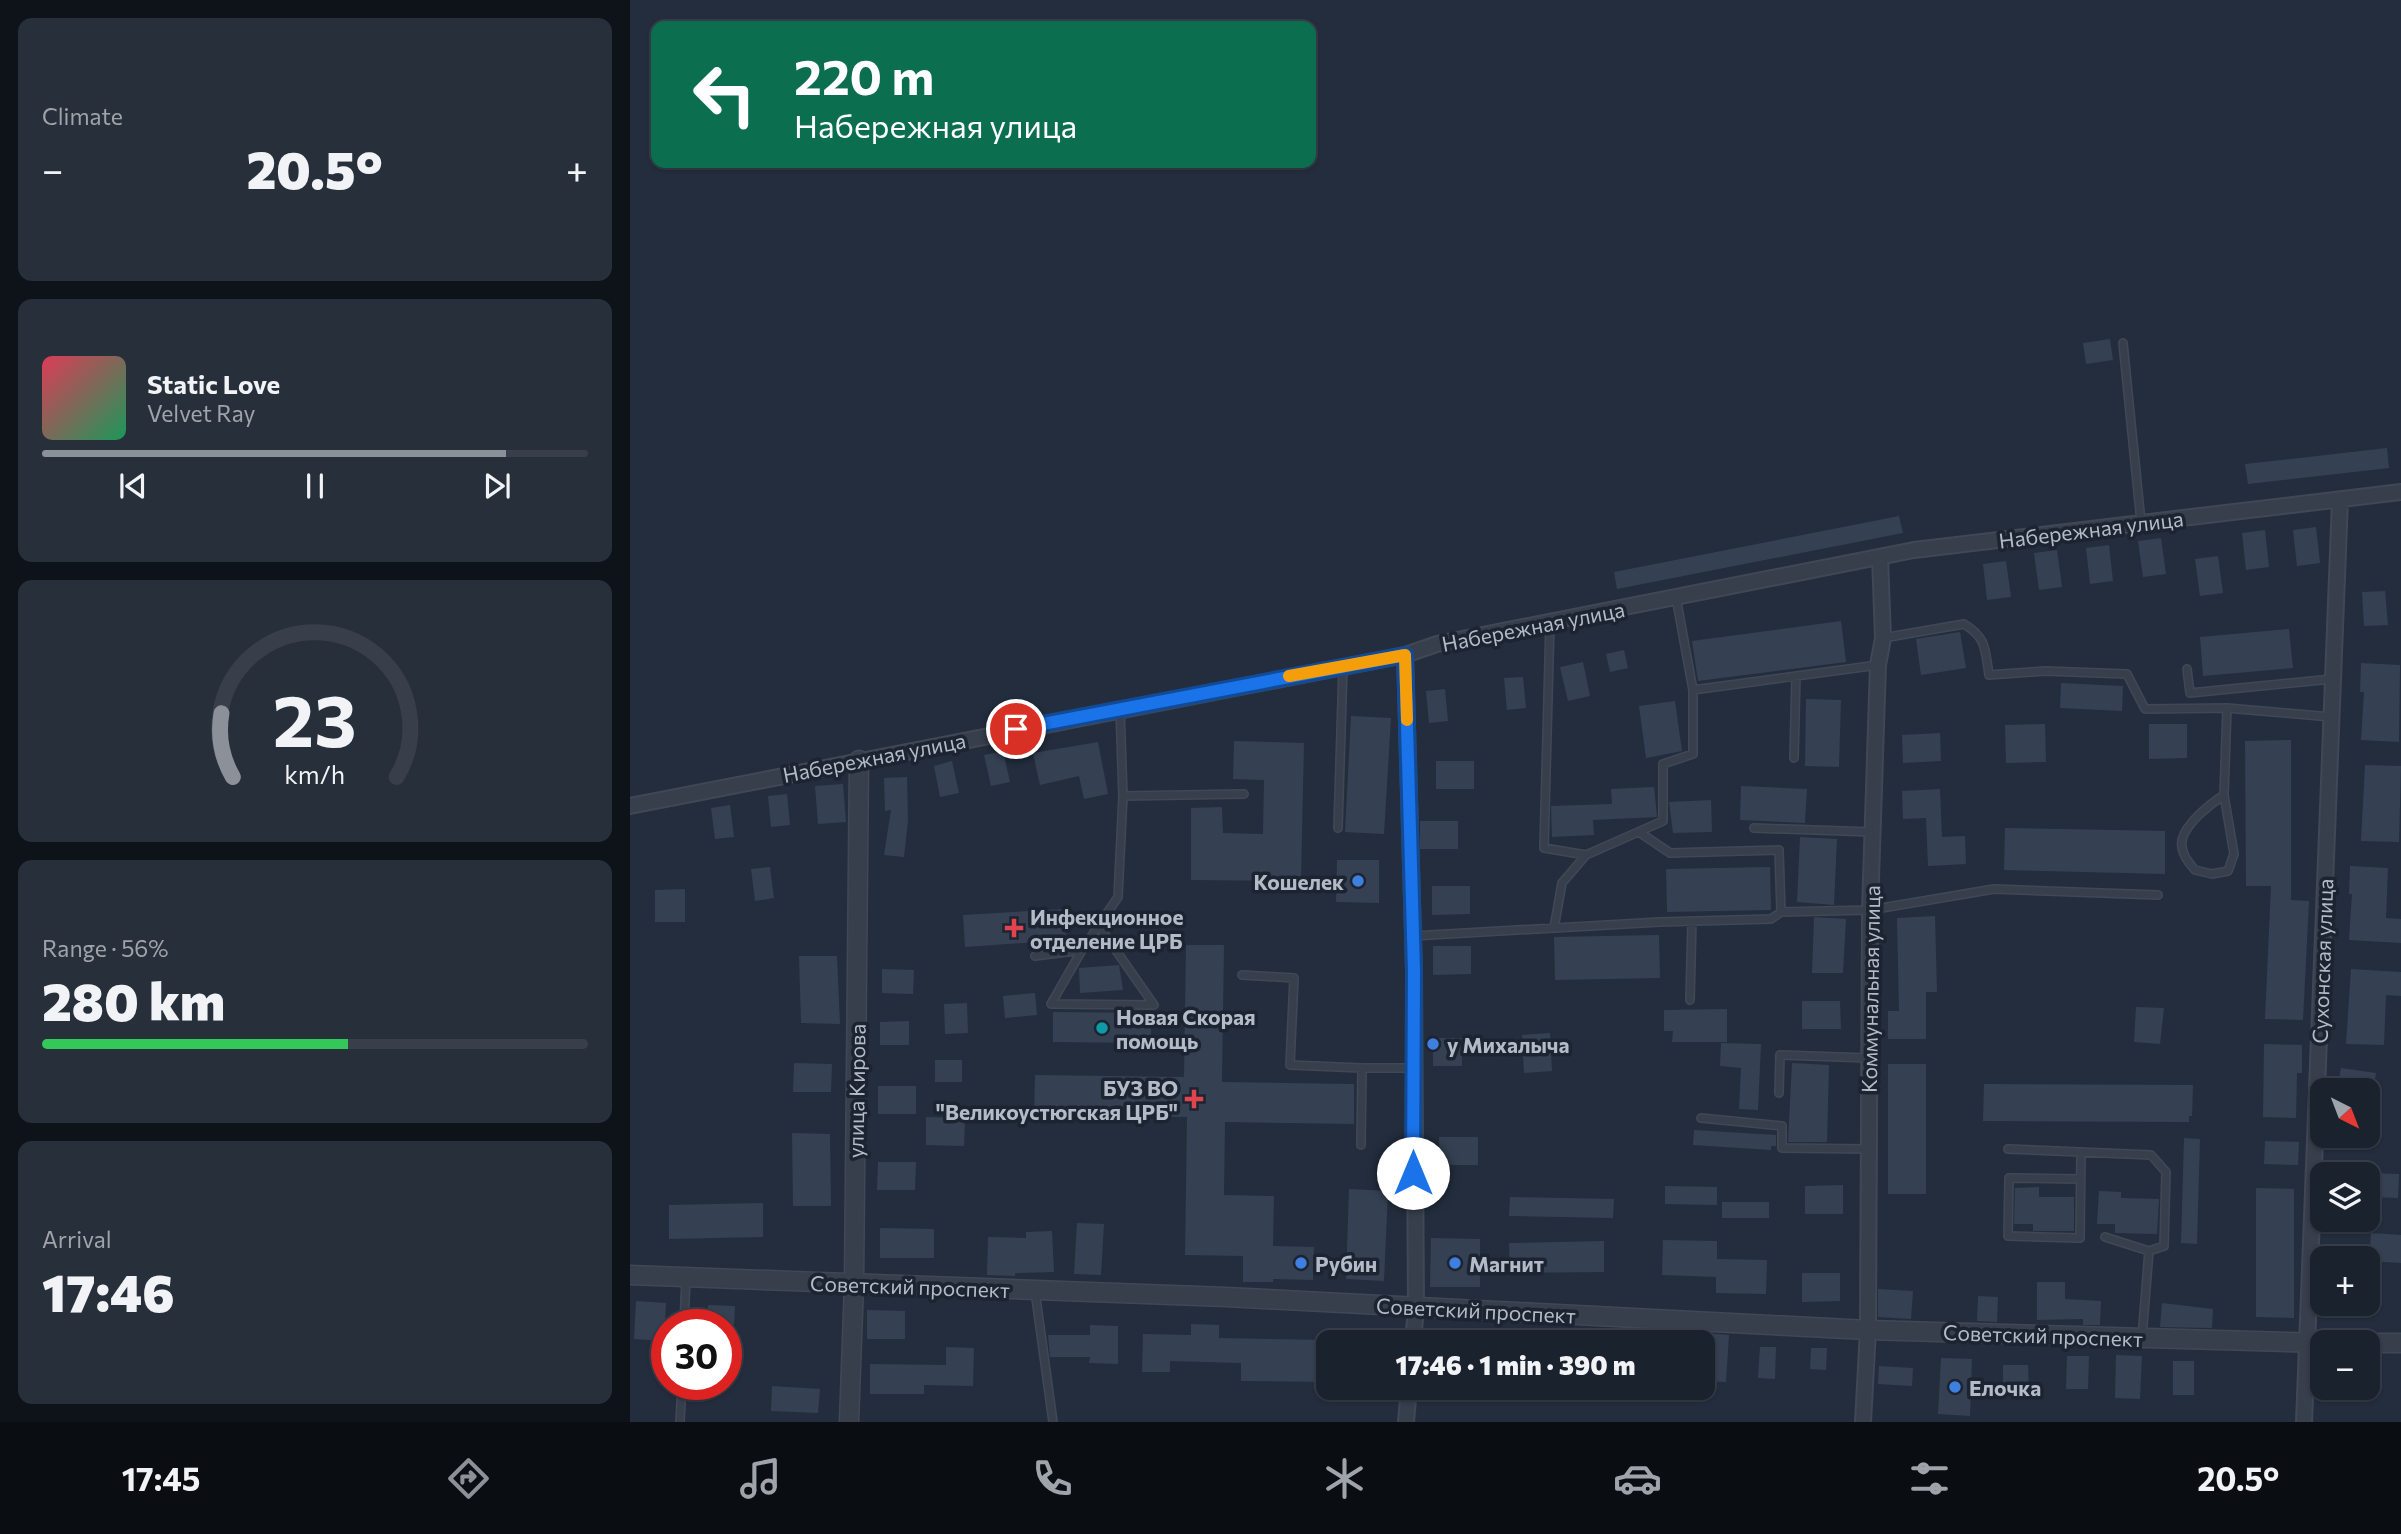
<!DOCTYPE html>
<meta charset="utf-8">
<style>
:root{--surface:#1a222e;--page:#272f3a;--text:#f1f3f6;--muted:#9fa4aa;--line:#383f4a;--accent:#8c9099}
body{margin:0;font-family:Commissioner,sans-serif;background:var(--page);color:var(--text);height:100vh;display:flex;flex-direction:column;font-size:26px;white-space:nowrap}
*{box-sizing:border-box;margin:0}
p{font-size:23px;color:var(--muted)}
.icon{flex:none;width:38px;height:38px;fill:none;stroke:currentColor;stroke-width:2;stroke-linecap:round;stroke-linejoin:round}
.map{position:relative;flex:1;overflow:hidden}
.sheet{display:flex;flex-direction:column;gap:18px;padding:18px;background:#0e1319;width:630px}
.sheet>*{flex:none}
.top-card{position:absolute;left:21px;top:21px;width:665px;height:147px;border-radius:14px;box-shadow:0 2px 5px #0004,0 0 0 2px var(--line);background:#0b6e4f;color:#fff;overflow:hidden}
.needle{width:46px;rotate:138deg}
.controls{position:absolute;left:1680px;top:1078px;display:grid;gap:14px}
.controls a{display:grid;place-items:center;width:70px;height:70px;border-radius:14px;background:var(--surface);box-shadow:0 2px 5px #0004,0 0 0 2px var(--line);font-size:35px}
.speed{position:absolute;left:21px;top:1309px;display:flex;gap:14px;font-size:35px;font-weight:700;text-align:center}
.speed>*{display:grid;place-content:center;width:91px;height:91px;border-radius:50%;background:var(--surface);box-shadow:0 2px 5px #0004,0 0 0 2px var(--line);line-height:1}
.speed .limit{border:10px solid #d22;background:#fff;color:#111}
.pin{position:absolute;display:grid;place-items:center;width:60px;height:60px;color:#fff;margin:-30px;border:4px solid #fff;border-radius:50%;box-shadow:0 2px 7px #0007}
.me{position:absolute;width:77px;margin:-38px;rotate:0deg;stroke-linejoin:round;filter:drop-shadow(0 0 5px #0008)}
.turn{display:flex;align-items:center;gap:24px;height:147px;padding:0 28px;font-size:32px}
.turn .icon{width:91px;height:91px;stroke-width:2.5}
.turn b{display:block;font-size:49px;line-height:60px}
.big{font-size:52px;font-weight:800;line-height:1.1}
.sheet .card{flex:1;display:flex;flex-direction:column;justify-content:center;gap:10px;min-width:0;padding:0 24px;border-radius:14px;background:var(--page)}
.sheet .dial{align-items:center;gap:0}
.dial svg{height:182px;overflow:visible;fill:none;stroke:var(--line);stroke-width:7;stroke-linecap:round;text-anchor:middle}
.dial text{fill:var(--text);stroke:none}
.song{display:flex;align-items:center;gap:21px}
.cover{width:84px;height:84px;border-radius:10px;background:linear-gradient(135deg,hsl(350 70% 55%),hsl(150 70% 35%))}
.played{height:7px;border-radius:4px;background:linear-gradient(90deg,var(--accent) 85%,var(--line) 85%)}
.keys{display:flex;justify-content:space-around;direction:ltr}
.heat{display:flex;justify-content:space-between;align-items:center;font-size:38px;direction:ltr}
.charge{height:10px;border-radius:5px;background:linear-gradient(90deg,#34c759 56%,var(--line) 0)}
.trip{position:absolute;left:686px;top:1330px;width:399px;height:70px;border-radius:14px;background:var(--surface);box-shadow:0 2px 5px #0004,0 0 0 2px var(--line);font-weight:800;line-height:70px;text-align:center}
.menu{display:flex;height:112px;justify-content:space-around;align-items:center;background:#0a0e12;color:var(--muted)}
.menu .icon{width:49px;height:49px}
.menu .current{color:var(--accent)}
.menu b{font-size:32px;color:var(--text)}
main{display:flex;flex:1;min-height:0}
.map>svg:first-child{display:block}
</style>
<main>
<section class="sheet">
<div class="card"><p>Climate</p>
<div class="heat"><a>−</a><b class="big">20.5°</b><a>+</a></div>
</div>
<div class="card">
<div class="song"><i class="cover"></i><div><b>Static Love</b><p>Velvet Ray</p></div></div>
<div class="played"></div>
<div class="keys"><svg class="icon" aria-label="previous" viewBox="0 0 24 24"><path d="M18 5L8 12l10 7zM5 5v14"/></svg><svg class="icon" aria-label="pause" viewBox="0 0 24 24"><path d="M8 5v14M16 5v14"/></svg><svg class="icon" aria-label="next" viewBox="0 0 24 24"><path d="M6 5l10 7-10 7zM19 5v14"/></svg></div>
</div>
<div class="card dial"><svg viewBox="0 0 100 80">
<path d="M14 69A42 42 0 1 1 86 69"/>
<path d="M14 69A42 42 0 0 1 9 41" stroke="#8c9099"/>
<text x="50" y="56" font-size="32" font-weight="700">23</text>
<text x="50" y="72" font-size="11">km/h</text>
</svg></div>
<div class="card"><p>Range · 56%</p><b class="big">280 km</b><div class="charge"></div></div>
<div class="card"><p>Arrival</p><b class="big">17:46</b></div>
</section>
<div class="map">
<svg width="1771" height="1422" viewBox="0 0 1771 1422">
<rect width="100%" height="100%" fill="#232d3d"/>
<path fill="#354153" d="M1480,339L1483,360L1456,364L1453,343Z
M1757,448L1759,468L1618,484L1615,464Z
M1269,516L1273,533L987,589L984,572Z
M1686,527L1690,563L1667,566L1663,530Z
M1635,530L1639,567L1616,570L1612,533Z
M1531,538L1536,574L1513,577L1508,541Z
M1479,545L1483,581L1460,584L1456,548Z
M1427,550L1432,587L1409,590L1404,553Z
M1588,556L1593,593L1570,596L1565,559Z
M1376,561L1381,597L1357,600L1353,564Z
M1755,591L1758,625L1734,626L1732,592Z
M1211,621L1216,662L1068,681L1062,641Z
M1659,629L1663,668L1573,676L1570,637Z
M1330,632L1336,668L1291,675L1286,639Z
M994,650L998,668L980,672L976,654Z
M953,662L960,696L938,701L930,667Z
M1731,663L1770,665L1769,742L1731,740L1734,692H1730Z
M893,677L896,708L877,710L874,678Z
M1431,683L1493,686L1492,711L1430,708Z
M815,689L818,721L799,723L796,691Z
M1176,699L1211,700L1209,767L1175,766Z
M1045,701L1052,751L1016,758L1009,706Z
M721,716L761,718L754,834L715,832Z
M1415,724L1416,762L1376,763L1375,725Z
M1519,724H1557V758L1519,759Z
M1310,733L1311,761L1273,763L1272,735Z
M1661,740V900L1679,901L1673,1020L1635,1019L1641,886H1616L1615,741Z
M604,741L674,743L671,881L561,880V808L592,807L593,833L633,834L634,780L603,779Z
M468,742L478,794L454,799L449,776L410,785L403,753Z
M373,751L380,782L361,786L354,755Z
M322,761L329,793L310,797L304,766Z
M806,761H844V789H806Z
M1735,765L1771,766L1769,842L1731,841Z
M277,777L278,821L274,857L254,855L261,810L255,811L254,778Z
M213,784L216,822L188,824L185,786Z
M1111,786L1177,789L1175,823L1110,820Z
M1024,787L1027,817L963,820L964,835L922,837L921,806L982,804L981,789Z
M1310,789L1312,837L1335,836L1336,864L1298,866L1296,818L1273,819L1272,791Z
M157,794L160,825L141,827L138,796Z
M1081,800L1082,832L1043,833L1039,802Z
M100,805L104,837L85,839L81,808Z
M790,821H828V849H790Z
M1375,828L1535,831V874L1374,870Z
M1170,837L1207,839L1204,905L1167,902Z
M707,860H749V903L706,902Z
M1720,866L1758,868L1756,918L1771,919V943L1719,940L1722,894H1719Z
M140,867L144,898L125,901L121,869Z
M1140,867L1141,910L1037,912L1036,869Z
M802,886H840V914L802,915Z
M55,889V922H25V890Z
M434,909L436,940L335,947L333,915Z
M1305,916L1307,992H1296V1039H1258V1011H1269L1267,918Z
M1184,917L1216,919L1213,973H1182Z
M1029,935L1030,978L925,980L924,937Z
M556,945H594L592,1082L724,1084V1124L595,1122L594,1195L644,1196L643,1246L684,1247L683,1280L643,1279V1282H613V1256L555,1255L557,1117L404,1114L405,1075L554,1077Z
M803,946H841V974L803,975Z
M169,956H207L210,1024L171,1023Z
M489,965L493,990L450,993L449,968Z
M252,969L284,970L283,994L252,993Z
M1721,969L1771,972V996L1756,995L1754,1045L1716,1044Z
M405,993L407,1015L375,1018L373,996Z
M1172,1001H1210L1211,1029H1172Z
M337,1003L338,1033L315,1034L314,1004Z
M1506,1007L1534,1008L1530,1044L1504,1042Z
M1097,1009V1042H1042L1043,1031H1034V1010Z
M423,1012L521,1013V1043L423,1042Z
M279,1021V1045H250V1022Z
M920,1033L922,1071L894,1073L892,1035Z
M803,1038H832V1066H803Z
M1091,1043L1131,1044L1128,1110L1109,1109L1111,1068L1090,1066Z
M1634,1044L1672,1045V1073H1667L1666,1118L1633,1117Z
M305,1060H332V1082H305Z
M164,1063L202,1064L201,1092H163Z
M1162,1063L1199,1065L1197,1142H1158Z
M1258,1064H1296V1194H1258Z
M1711,1068L1746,1073L1743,1090H1707Z
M1354,1084L1563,1085L1562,1116H1559V1122L1353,1121Z
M248,1086H286V1114H248Z
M296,1117L335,1118L334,1146L296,1145Z
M1064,1130L1146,1135V1146H1141V1150L1063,1145Z
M162,1133L200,1134L201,1206H163Z
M809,1137H848V1165H810Z
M1554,1138L1570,1139L1567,1244L1551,1243Z
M1635,1141L1669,1142L1668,1165L1634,1164Z
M248,1162H286L285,1190H247Z
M1740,1173L1769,1174L1768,1198L1739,1197Z
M1213,1185V1214H1175V1186Z
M1035,1186L1087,1187V1205L1035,1204Z
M1409,1187V1197H1444V1231H1403V1224H1384L1385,1188Z
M1626,1188L1664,1189V1318L1626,1317Z
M719,1189L758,1191L754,1281L716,1279Z
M1469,1191L1491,1192V1198L1529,1199L1527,1234L1485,1233V1224H1467Z
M880,1197L984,1199L983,1218L879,1216Z
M1092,1202H1139V1218H1092Z
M133,1203V1237L39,1239V1205Z
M447,1223L474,1224L471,1275L444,1274Z
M250,1228L304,1229V1258H250Z
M422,1231L424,1272L385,1273V1276L357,1275L358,1237L396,1238V1232Z
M1741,1233L1771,1235V1263L1739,1261Z
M801,1238L850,1239V1287H800Z
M1033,1240L1087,1241V1259L1137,1260L1136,1294L1086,1293V1277L1032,1275Z
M974,1241V1272L880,1273L879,1243Z
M1172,1273H1210V1301L1172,1302Z
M1407,1282H1435V1299L1471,1301L1470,1325H1453V1319L1407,1320Z
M1248,1289L1283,1291L1281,1319L1248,1317Z
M1348,1296L1368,1297L1367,1322L1347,1321Z
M6,1301L36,1303L34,1341L4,1339Z
M1532,1303L1583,1309L1582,1328L1530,1327Z
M78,1305L105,1306L104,1325H77Z
M237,1310L275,1311V1339H237Z
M561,1324L589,1325V1338L698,1340V1382L611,1381V1363L540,1361V1372H512L513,1334L561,1335Z
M460,1325L488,1326V1364L459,1363L460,1357H420L418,1335H460Z
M1074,1333L1099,1335L1096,1382L1073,1381Z
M316,1347L344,1348L343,1386L294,1385V1394H240V1364L316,1365Z
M1130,1347H1146L1145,1379L1128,1378Z
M1181,1348H1197L1196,1370L1180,1369Z
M1486,1355L1512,1356L1510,1399L1485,1398Z
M1437,1356H1459L1458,1389H1436Z
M1311,1358L1342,1359L1340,1416L1308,1414Z
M1543,1361H1564V1395H1543Z
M1373,1365H1398L1399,1391L1373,1392Z
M1249,1366L1283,1368L1282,1386L1248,1384Z
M142,1386L190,1389L188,1413L141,1411Z"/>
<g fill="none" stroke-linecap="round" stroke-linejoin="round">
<g stroke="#404856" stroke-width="10">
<path id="service" d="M1493,343L1511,522
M1046,597L1063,690L1248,665
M920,623L914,848L956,855
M1253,638L1334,624C1357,638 1355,650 1359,675L1415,671L1497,674L1515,709L1597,708
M1557,669L1560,693L1702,679
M1164,758L1166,676
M1594,795L1604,854L1598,871L1582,874L1565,870C1558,862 1550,852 1552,840C1556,823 1580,804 1594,795L1597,708L1701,717
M493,796L614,794
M708,828L713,667
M1124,828L1242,832
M1009,832L1040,853L1149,850L1151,912L1240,910L1364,889L1528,895
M924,928L932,883L956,855L1033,821V764L1063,754V690
M783,936L1030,922L1141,919L1151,912
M452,950L421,1004L524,1005L469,926
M405,956L452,950L488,897L493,796L490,709
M612,975L664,978L660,1065L732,1068L731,1145
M1060,1000L1062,921
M732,1068H784
M1149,1093L1150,1055L1239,1058
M1071,1118L1152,1126V1148L1238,1149
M1378,1149L1521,1155L1536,1172L1534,1246L1519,1251L1512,1338
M1450,1179L1379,1178L1378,1236L1450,1238L1451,1152
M1475,1237L1519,1251
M405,1291L423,1422
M54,1325L56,1278
M50,1422L52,1384"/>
</g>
<g stroke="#404856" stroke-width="18">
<path id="minor" d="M775,655L784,971L786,1308L783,1342
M0,806L775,655L807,644L1284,550L1771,492
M776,1422L779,1388
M1233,1422L1238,1330L1240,910L1248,665L1253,638L1250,557
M1674,1422L1710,500"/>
</g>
<g stroke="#404856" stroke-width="21">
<path id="tertiary" d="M0,1275L596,1297L1238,1330L1692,1343
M1738,1343H1771
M219,1422L224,1284L229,760"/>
</g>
<use href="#service" stroke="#373f4d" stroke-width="7"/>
<use href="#minor" stroke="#373f4d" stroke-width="14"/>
<use href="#tertiary" stroke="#373f4d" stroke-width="18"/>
</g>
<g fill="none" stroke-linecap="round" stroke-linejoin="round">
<g stroke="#114b97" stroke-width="18">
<path id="route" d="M386,729L775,655L784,971L783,1173"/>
</g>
<use href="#route" stroke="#1a73e8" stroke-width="12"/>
<path stroke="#f59e0b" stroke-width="12" d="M659,676L775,655L777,720"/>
</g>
<g fill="#3f7fe0" stroke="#1c2432" stroke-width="2.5">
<circle cx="728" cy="881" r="7"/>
<circle cx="803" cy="1044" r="7"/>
<circle cx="671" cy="1263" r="7"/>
<circle cx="825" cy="1263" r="7"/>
<circle cx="1325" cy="1387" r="7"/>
</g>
<g fill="#e0444e" stroke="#1c2432" stroke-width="2.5">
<path d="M380.5 917.5h7v7h7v7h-7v7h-7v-7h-7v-7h7z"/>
<path d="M560.5 1088.5h7v7h7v7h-7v7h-7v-7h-7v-7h7z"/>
</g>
<circle fill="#0f9aa8" stroke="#1c2432" stroke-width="2.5" cx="472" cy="1028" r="7"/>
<g text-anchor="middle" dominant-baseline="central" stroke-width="7" stroke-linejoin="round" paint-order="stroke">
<g font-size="21" fill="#b3bac8" stroke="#1c2432">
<text transform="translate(1461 529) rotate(-7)">Набережная улица</text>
<text transform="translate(903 626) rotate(-11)">Набережная улица</text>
<text transform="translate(244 757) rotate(-11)">Набережная улица</text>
<text transform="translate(1692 961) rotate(-88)">Сухонская улица</text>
<text transform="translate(1240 989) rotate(-89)">Коммунальная улица</text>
<text transform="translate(226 1091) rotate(-89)">улица Кирова</text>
<text transform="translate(280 1286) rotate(2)">Советский проспект</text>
<text transform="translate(846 1310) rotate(3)">Советский проспект</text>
<text transform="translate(1413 1335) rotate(2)">Советский проспект</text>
</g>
<g font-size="21" font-weight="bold" fill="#b3bac8" stroke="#1c2432" text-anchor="start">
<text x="714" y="881" text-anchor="end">Кошелек</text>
<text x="400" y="916">Инфекционное<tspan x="400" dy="24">отделение ЦРБ</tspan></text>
<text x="486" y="1016">Новая Скорая<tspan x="486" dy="24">помощь</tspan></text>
<text x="817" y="1044">у Михалыча</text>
<text x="548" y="1087" text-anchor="end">БУЗ ВО<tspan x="548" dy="24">"Великоустюгская ЦРБ"</tspan></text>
<text x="685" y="1263">Рубин</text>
<text x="839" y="1263">Магнит</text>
<text x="1339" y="1387">Елочка</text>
</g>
</g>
</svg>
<div class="controls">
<a><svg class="needle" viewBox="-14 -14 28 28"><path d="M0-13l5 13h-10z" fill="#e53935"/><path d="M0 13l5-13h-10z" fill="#9fa4aa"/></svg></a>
<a><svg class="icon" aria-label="layers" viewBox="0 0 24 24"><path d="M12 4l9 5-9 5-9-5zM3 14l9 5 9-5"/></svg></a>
<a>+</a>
<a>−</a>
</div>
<div class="speed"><div class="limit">30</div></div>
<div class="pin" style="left:386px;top:729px;background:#d93025"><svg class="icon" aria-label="arrive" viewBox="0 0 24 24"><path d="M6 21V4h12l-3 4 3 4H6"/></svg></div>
<svg class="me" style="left:783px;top:1173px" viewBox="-20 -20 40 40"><circle r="19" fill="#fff"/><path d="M0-13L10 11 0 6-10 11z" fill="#1a73e8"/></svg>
<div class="trip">17:46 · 1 min · 390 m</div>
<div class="top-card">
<div class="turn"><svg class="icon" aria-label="left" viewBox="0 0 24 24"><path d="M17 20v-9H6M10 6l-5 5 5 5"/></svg><div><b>220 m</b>Набережная улица</div></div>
</div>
</div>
</main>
<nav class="menu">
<b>17:45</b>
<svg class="icon current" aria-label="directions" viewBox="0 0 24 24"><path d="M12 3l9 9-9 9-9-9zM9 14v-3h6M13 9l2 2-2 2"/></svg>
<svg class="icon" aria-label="music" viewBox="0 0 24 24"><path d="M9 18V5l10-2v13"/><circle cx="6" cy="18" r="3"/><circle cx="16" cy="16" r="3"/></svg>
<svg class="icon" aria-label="phone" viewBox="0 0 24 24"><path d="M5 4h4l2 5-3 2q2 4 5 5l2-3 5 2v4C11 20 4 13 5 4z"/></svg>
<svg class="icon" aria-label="climate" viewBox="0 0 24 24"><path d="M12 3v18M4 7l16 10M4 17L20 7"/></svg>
<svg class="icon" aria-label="car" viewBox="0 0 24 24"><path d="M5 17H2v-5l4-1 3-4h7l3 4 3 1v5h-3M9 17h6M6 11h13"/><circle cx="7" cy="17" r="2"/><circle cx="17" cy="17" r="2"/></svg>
<svg class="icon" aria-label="filters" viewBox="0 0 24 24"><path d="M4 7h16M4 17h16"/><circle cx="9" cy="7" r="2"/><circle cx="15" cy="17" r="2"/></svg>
<b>20.5°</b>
</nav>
